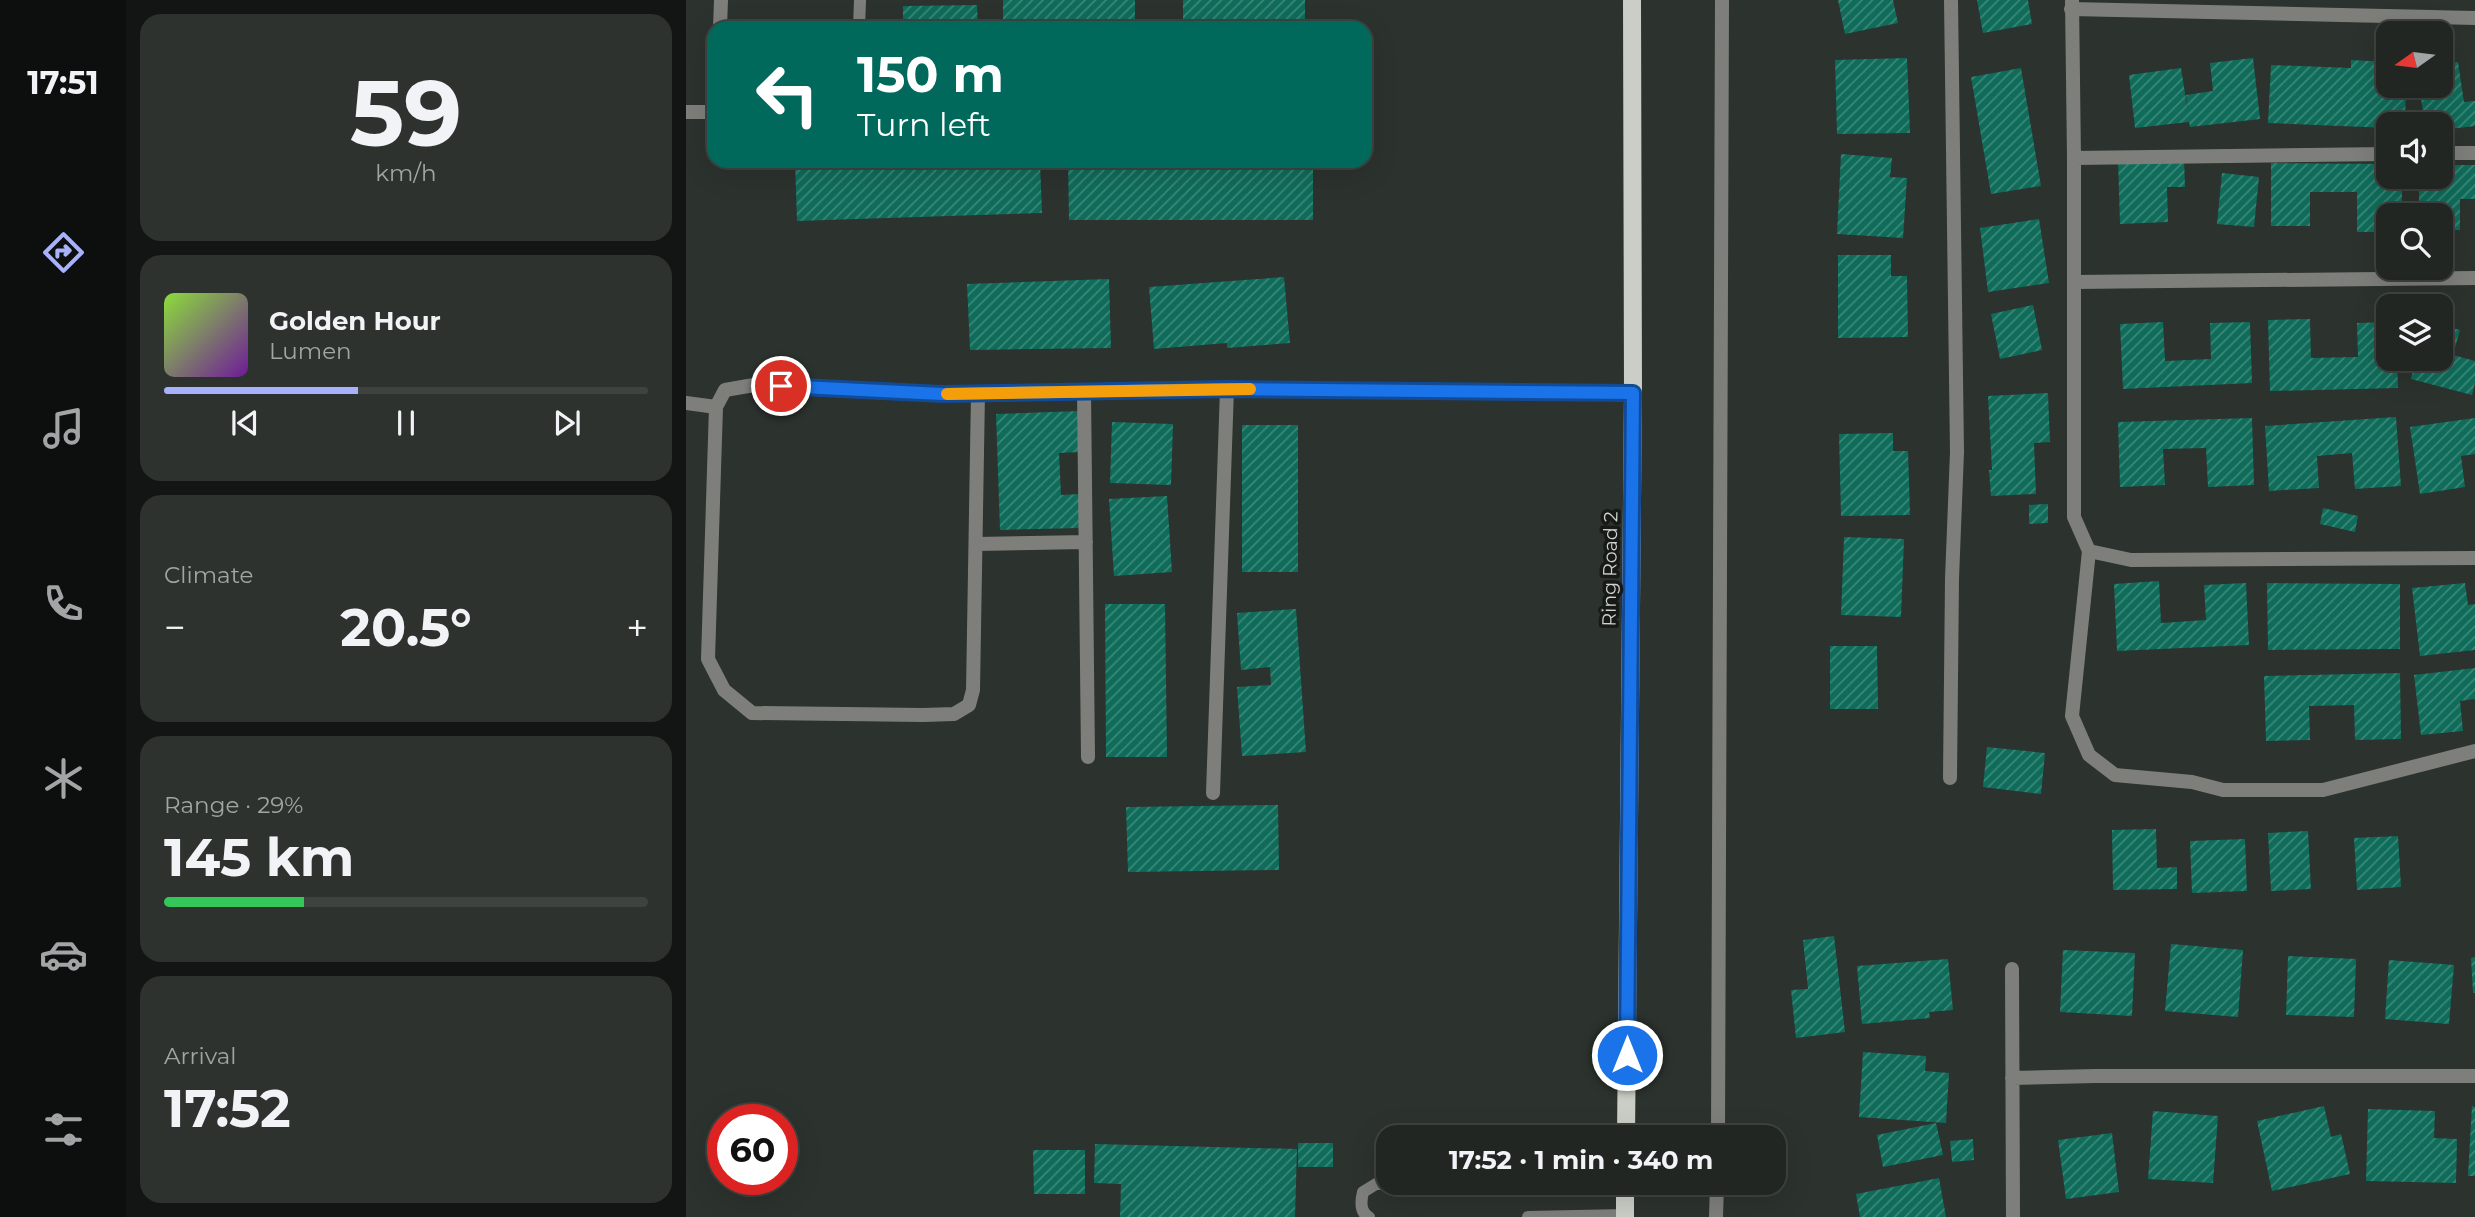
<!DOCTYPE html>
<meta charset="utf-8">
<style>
:root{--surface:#212622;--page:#2d322f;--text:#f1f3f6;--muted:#a2a5a5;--line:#3e4340;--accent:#a7b1fc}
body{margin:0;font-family:Montserrat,sans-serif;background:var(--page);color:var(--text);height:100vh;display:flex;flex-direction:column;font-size:26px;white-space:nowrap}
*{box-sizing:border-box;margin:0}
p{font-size:23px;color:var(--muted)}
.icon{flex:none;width:38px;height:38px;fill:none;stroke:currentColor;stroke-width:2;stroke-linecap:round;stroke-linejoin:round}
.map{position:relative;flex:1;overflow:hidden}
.side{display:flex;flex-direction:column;gap:14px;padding:14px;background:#121513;width:560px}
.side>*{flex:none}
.top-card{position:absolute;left:21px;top:21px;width:665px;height:147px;border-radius:21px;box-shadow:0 7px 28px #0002,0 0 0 2px var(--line);background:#00695c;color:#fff;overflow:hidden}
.needle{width:46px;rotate:256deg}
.controls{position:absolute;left:1690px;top:21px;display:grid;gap:14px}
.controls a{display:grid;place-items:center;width:77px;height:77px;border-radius:14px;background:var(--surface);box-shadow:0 7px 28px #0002,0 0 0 2px var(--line);font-size:35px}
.speed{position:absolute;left:21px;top:1104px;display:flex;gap:14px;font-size:35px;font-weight:700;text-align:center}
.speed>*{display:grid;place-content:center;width:91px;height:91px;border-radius:50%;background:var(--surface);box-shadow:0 7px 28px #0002,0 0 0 2px var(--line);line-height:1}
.speed .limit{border:10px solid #d22;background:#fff;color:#111}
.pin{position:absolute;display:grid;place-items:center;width:60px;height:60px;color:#fff;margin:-30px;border:4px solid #fff;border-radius:50%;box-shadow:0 2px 7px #0007}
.me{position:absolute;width:77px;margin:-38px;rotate:0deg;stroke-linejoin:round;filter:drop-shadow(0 0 5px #0008)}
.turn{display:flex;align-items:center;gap:24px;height:147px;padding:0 35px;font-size:32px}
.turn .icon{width:91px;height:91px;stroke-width:2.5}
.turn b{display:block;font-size:49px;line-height:60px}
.big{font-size:52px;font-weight:700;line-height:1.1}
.side .card{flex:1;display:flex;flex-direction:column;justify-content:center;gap:10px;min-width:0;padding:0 24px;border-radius:21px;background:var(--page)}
.side .dial{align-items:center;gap:0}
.dial b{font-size:91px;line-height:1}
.song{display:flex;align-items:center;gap:21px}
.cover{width:84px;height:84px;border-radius:10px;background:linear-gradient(135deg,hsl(90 70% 55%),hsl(280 70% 35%))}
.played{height:7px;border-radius:4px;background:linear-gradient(90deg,var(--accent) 40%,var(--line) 40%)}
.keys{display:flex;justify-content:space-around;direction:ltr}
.heat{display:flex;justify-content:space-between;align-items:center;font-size:38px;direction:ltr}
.charge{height:10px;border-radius:5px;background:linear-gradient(90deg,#34c759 29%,var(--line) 0)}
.trip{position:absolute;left:690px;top:1125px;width:410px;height:70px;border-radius:21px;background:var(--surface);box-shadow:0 7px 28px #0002,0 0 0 2px var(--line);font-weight:700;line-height:70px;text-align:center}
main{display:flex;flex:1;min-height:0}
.tabs{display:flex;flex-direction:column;width:126px;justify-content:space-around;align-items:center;background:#0d0f0e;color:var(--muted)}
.tabs .icon{width:49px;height:49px}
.tabs .current{color:var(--accent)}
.tabs b{font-size:32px;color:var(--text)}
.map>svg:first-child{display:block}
</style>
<main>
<nav class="tabs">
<b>17:51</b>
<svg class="icon current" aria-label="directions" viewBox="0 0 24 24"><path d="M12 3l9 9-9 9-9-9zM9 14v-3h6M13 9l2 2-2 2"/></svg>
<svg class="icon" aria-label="music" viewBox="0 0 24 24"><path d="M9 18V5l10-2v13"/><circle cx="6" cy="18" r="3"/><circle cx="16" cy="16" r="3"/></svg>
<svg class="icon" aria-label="phone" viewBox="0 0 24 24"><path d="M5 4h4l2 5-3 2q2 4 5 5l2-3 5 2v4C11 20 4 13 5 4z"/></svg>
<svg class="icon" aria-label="climate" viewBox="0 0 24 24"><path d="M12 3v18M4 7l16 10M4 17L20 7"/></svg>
<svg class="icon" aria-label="car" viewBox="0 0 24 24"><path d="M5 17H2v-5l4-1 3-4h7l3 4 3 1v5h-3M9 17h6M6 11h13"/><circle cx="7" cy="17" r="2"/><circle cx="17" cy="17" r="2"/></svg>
<svg class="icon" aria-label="filters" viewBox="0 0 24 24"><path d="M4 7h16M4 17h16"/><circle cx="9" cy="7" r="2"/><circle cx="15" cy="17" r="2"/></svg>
</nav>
<section class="side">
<div class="card dial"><b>59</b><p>km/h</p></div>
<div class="card">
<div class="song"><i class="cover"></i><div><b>Golden Hour</b><p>Lumen</p></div></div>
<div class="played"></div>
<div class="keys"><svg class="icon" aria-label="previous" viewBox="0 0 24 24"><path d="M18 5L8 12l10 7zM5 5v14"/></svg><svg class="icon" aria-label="pause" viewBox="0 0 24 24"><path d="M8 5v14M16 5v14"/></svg><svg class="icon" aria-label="next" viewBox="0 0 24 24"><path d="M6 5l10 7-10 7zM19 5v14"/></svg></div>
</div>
<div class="card"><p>Climate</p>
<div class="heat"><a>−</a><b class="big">20.5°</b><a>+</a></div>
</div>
<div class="card"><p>Range · 29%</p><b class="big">145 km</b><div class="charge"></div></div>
<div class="card"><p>Arrival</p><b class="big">17:52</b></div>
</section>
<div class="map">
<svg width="1789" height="1217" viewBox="0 0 1789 1217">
<defs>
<pattern id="building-hatch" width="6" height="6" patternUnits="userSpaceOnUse" patternTransform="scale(1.75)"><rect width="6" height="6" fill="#0f6c5a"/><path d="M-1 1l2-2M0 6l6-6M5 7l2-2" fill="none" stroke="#3c8778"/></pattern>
</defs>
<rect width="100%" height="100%" fill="#2c322d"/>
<path fill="url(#building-hatch)" d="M317,0H449V28H317Z
M497,0H619V28H497Z
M1152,0H1207L1212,23L1159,34Z
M1291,0H1342L1346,24L1297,33Z
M291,5L292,28H217V6Z
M1221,58L1224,133L1151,134L1149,60Z
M1567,58L1574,119L1504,127L1503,122L1449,128L1443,75L1495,68L1502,112L1500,95L1527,91L1524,63Z
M1665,60L1703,62V86H1720L1719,124H1703V128L1582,123L1585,65L1665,68Z
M1772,62L1778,102L1789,101V126L1755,130V124H1739L1733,86H1755V65Z
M1335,68L1355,186L1305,194L1285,77Z
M1155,154L1206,158L1204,177L1221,178L1217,238L1151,234Z
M1498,158L1499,187H1481L1482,222L1434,224L1432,160Z
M109,161H354L356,213L111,221Z
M382,161H627V220H383Z
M1585,163L1703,164V177H1716V215H1703V232H1671V192H1624V226H1585Z
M1755,165H1789V199H1774V230H1755V215H1733V177H1755Z
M1536,173L1573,177L1568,227L1531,224Z
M1353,219L1363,283L1302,292L1294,228Z
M1152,255H1205V276H1221L1222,337L1152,338Z
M598,277L604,343L541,348V343L468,349L463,287Z
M423,279L425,348L284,350L281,284Z
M1732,292L1734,306H1709L1707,295Z
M1347,305L1356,350L1314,359L1305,314Z
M1624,319L1625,358L1672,357L1671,323L1703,322V359H1711L1712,388L1584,391L1582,320Z
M1477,322L1479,361L1525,359L1524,323L1564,322L1566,383L1437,389L1434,324Z
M1755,325L1774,330L1767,355L1789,361V383L1786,395L1725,379L1730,359H1755Z
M1362,393L1364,442L1348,443L1350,494L1305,496L1303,470H1306L1302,396Z
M394,411L395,452L373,453L375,495L393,494L394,528L314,530L310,414Z
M1710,417L1715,486L1669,489L1666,453L1631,456L1633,488L1583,491L1579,426Z
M1566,418L1568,485L1522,487L1520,448L1477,449L1479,485L1434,487L1432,422Z
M1789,418V454L1775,456L1779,487L1734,494L1724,427Z
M426,422L487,424L485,485L424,483Z
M556,425H612V572H556Z
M1207,433V451H1222L1224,515L1155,516L1153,434Z
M481,496L486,572L428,576L423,499Z
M1362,504V523L1343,524V505Z
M1637,508L1672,516L1669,532L1634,524Z
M1158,537L1218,539L1215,617L1155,615Z
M1473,581L1475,623L1520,620L1518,585L1560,583L1563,645L1431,651L1428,584Z
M1581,583L1714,584V649L1582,650Z
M1779,583L1782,605L1789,604V650L1734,656L1726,588Z
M419,604H479L481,757H420Z
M610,609L620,752L556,756L551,687L585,685L584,667L555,670L551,613Z
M1144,646H1191L1192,709H1144Z
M1789,668V699L1774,701L1777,731L1735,735L1728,675Z
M1714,673L1715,739L1669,740L1668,705L1623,706L1624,740L1580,741L1578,676Z
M1301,747L1359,753L1355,794L1297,787Z
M592,805L593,870L442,872L440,807Z
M1470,829L1471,868L1491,867V889L1427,890L1426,830Z
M1622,831L1625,889L1585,891L1582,833Z
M1712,836L1715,887L1671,890L1668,838Z
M1559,839L1561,891L1506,893L1504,841Z
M1148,936L1159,1032L1110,1038L1105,990L1122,989L1117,940Z
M1485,944L1557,950L1552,1017L1479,1011Z
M1377,950L1449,953L1446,1016L1374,1012Z
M1602,956L1670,959L1668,1017L1600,1015Z
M1789,957V993H1787L1785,958Z
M1262,959L1267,1010L1243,1012L1244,1018L1176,1024L1171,966Z
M1703,960L1768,965L1763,1024L1699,1019Z
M1177,1052L1240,1056L1239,1071L1263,1073L1260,1123L1173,1117Z
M1638,1106L1645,1137L1655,1134L1664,1174L1586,1191L1571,1121Z
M1786,1106L1789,1107V1176H1782Z
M1682,1109L1749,1111L1748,1138L1771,1139L1770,1183L1680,1181Z
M1467,1111L1532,1116L1527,1183L1462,1179Z
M1250,1123L1257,1155L1197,1167L1191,1135Z
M1426,1133L1433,1192L1380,1199L1372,1140Z
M1287,1139L1288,1160L1266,1162L1264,1141Z
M612,1143H647V1167H612Z
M409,1144L611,1149L609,1217H434L435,1184L408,1183Z
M347,1150H399V1194H348Z
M1253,1178L1260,1217H1174L1170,1194Z"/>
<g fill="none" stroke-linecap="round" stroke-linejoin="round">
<path stroke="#7e7f7b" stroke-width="12" d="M173,28L174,0
M683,1217C673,1212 675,1200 677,1192L690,1184L939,1183
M842,1217L939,1215"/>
<path stroke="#7e7f7b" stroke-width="14" d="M1386,0L1388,158V517L1403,551L1386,716L1403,755L1429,775L1506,782L1537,790H1637L1789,751
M1385,9L1789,18
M34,28L35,0
M0,112H28
M1755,153H1789
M1388,158L1703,154
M1388,282L1789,278
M398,391L402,757
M292,393L287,690L283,705L268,714L237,715L66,713L38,690L22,659L30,407L39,390L68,385L256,394L541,389L947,393
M0,403L30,407
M290,544L400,542
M1403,551L1445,560L1789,558
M1264,778L1266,579L1271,452L1265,0
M527,793L541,389
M1326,969L1327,1217
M1326,1078L1409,1076H1789
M1032,1138L1036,0
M1030,1217L1031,1183"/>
<path stroke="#cbcec6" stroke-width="18" d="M940,1138L947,393L946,0
M939,1217V1183"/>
</g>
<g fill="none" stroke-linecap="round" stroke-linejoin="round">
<g stroke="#114b97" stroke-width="18">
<path id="route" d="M95,386L256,394L541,389L947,393L941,1055"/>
</g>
<use href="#route" stroke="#1a73e8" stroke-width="12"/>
<path stroke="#f59e0b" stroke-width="12" d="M261,394L564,389"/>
</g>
<g text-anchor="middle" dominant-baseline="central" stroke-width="7" stroke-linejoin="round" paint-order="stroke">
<g font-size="19" fill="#cfd3cf" stroke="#171917">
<text transform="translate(924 569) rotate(-89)">Ring Road 2</text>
</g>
</g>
</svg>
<div class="controls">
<a><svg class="needle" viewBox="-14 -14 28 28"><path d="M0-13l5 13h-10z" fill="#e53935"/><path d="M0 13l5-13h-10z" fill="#a2a5a5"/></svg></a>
<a><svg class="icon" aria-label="sound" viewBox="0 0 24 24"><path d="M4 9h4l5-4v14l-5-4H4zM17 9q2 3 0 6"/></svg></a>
<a><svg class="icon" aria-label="search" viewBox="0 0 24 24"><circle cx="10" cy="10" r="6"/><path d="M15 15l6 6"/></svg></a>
<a><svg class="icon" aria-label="layers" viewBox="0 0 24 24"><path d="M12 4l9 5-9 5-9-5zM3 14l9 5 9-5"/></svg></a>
</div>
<div class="speed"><div class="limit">60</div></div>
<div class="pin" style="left:95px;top:386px;background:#d93025"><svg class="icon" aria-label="arrive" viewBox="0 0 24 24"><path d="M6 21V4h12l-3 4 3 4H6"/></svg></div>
<svg class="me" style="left:941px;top:1055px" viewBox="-20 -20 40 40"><circle r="17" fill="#1a73e8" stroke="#fff" stroke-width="3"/><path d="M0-11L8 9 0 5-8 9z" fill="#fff"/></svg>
<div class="trip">17:52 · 1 min · 340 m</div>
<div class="top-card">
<div class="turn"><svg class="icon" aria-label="left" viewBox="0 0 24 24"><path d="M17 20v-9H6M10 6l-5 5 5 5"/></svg><div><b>150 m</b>Turn left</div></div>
</div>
</div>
</main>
